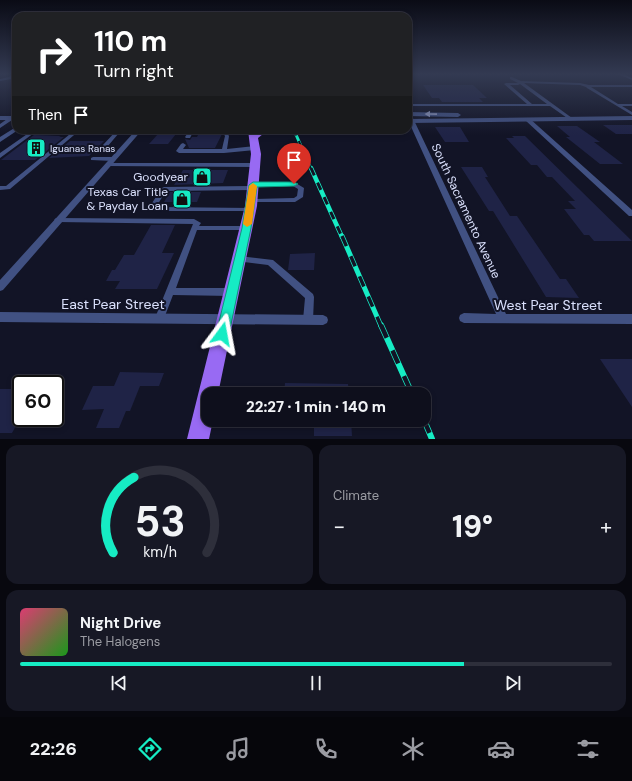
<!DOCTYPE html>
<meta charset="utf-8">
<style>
:root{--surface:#0e0f1c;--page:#171825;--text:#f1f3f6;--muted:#9b9ca3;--line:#2e2f3b;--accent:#16ecc4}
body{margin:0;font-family:"DM Sans",sans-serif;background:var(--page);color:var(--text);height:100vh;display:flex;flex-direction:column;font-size:15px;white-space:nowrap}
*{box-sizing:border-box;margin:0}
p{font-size:13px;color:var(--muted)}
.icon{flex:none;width:22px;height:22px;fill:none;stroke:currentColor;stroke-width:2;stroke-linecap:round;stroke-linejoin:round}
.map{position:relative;height:439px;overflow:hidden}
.drawer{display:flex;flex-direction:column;gap:6px;padding:6px;background:#08080f;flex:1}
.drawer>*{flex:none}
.hud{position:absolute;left:12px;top:12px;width:400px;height:122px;border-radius:12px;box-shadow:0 2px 6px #0003,0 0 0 1px var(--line);background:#202124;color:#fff;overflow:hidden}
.speed{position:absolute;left:12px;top:375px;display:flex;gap:8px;font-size:20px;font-weight:700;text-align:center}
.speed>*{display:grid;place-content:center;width:52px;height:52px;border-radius:50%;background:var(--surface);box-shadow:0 2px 6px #0003,0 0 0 1px var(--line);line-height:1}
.speed .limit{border:2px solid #111;border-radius:6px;background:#fff;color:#111}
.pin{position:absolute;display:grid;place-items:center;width:34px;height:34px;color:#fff;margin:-41px -17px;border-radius:50% 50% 50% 0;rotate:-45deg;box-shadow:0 0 4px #0007}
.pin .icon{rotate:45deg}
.me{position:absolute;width:44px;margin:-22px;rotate:13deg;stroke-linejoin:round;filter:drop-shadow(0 0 3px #0008)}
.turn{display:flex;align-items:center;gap:14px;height:84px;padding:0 16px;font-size:18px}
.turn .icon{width:52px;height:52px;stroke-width:2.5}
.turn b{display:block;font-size:28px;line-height:34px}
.then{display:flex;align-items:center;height:38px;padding:0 16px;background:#0003;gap:8px;font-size:15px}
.big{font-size:30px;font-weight:800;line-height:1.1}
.drawer .widget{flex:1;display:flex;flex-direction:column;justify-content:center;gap:6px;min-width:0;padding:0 14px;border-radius:12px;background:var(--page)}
.drawer .dial{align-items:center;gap:0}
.dial svg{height:104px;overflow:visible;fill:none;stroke:var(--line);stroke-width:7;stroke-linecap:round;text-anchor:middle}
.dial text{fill:var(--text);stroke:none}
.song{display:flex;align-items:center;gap:12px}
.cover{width:48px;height:48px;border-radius:6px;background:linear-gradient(135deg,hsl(340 70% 55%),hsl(120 70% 35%))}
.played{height:4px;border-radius:2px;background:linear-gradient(90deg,var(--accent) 75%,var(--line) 75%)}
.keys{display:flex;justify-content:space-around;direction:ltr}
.heat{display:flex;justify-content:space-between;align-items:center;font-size:22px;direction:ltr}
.drawer .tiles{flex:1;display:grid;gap:6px;grid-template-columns:1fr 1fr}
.widget:last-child{grid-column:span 2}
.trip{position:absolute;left:201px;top:387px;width:230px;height:40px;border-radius:12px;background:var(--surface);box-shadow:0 2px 6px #0003,0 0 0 1px var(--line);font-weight:800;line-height:40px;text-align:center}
.menu{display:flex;height:64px;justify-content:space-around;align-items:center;background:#06060b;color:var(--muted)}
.menu .icon{width:28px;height:28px}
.menu .on{color:var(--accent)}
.menu b{font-size:18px;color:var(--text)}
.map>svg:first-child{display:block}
</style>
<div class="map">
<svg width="632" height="439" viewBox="0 0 632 439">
<rect width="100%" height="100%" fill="#121426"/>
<path fill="#1f2346" d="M423,85H473L487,98H479L483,102H442L439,98H432Z
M603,125H632V134H616Z
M557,126H577L600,142H594L623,164H600L566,137H570Z
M435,127H460L469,142H445Z
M199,133H221L222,134L215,148H189L185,139L190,140L192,137H197Z
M158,134H176L168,144H149Z
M34,135L61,136L59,137H64L35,160H1Z
M512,136H525L632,241H594L589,235H584L564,209H576L568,201H575L552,177H547L537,165H531L506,138H514Z
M70,141H104L89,156L49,158Z
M461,167H482L488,177H485L510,216H517L560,279H566L579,298L546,297L493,211H489Z
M183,170H228L223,183L174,185Z
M170,192H201L197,202H164Z
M151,225H175L162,253H174L157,289H115L120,281H106L112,270H115L124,255H134Z
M315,253L314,270H288L290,254Z
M600,359H632V407Z
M120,372L164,373L159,386H140L130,411H126L119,428H96L104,409L82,410L93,386H114Z
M285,383L348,384L349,394H284Z
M0,389H21V417L12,433H0Z
M314,420H351L352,436H314Z"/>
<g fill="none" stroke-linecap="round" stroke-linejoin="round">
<path fill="#415182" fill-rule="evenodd" d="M12,74H16L11,79L0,81V79L9,77Z
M510,77H512L521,81L580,83L589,85H632V87H591L618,104H632V106H622L632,112V115L587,88L586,87L580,85L524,83L572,118V120H570L550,106H408V104H527L504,84L506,83H518L510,79ZM520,84L547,104H532L510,85H518Z
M33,130H38L0,158V153Z
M75,130H80L10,189L0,190V186H6Z
M190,130H194L190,138H186L185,137Z
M221,130H225L229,136L227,149L255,146L258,148L255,150L224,153H179L176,151L181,144L183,143L186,145L183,149H222L225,136Z
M116,131H137L139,132L137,133H119L107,147H103V145Z
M93,157H113L116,159L113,161L91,160V158Z
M108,163H255L258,165L255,167L106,166L105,165Z
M294,182L304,188L303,197L295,202H249L248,201L249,200L251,199L294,198L297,196L298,189L293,186L255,187V189L253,190L166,191L156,207L252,208L253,209L250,211H151L148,209L162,188L164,187L251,186V184L253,183Z
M56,218L194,219L201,223L199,226H249L250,228L249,230H197L176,288H231L234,290L235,292L234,294L231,296L173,295L163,321L160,322L157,321L155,318L193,224L58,222H56L54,220Z
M239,256L273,260L313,294L314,297L313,320L311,323L308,324L305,323L303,320L305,298L268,265L236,261L235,259L236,257Z"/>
<path fill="#415182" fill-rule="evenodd" d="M408,112L411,114L506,314H632V324L464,323L460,321L459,318L460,315L464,313L496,314L408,120Z
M10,117L15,118L0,128V124Z
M525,118H529L632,210V216H629L525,120Z
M16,127V130H18L0,142V137Z
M136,130H142L3,290L0,291V280Z
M0,312L323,315L327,317L328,320L327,323L323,325L0,322Z"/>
<path fill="#415182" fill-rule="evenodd" d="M618,74H623L632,78V80Z
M408,112L458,113L461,115L458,117L408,116Z
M0,116H16V120H0Z
M632,116V120L408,123V119Z"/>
<path fill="#986af3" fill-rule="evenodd" d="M248,130H268L258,138L261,154L257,206L218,394H208V420H213L209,439H187L245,206L251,154Z"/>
<g stroke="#16ecc4" stroke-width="3">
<path id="rail-far3" d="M294,130L311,169"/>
</g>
<g stroke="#16ecc4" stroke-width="4.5">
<path id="rail-far2" d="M311,168L342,237"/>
</g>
<g stroke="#16ecc4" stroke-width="5">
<path id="rail-far1" d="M342,236L381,326"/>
</g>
<g stroke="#16ecc4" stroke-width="6">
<path id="rail" d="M381,325L412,394
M424,420L432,439"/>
</g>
<use href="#rail-far3" stroke="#121426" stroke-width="2" stroke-dasharray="6" stroke-linecap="butt"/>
<use href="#rail-far2" stroke="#121426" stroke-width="3" stroke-dasharray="8" stroke-linecap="butt"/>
<use href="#rail-far1" stroke="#121426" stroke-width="3.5" stroke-dasharray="11" stroke-linecap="butt"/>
<use href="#rail" stroke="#121426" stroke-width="4.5" stroke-dasharray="14" stroke-linecap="butt"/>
</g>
<defs><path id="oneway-solid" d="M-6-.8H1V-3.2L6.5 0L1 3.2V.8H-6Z"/></defs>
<use fill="#8e98bf" href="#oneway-solid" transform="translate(431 114) rotate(-179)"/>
<linearGradient id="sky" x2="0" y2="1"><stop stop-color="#0a0b15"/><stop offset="0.55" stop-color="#333a52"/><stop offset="1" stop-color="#333a52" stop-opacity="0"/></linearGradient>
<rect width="632" height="135" fill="url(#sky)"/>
<path fill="#16ecc4" stroke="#0e997f" d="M253,182H294L298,184L294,186L257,187L251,228L229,334L227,338L222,340L218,338L216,334L242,228L249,185Z"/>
<path fill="#f59e0b" d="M253,183L257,186L252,224L247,227L243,224L249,186Z"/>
<defs>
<g id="building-square" transform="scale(1)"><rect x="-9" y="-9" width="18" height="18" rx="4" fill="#16ecc4" stroke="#121426"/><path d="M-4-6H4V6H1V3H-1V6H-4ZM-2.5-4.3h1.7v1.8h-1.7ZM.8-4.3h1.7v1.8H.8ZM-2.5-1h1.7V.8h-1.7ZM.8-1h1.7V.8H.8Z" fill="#111"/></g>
<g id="shop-square" transform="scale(1)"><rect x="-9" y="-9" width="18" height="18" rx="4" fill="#16ecc4" stroke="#121426"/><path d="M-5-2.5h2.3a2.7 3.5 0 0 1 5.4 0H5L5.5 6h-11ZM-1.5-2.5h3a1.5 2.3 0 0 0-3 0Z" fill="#111"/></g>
</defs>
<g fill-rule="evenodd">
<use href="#building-square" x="36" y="148"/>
<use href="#shop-square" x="202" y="177"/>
<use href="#shop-square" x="182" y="199"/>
</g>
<g text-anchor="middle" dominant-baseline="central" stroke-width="4" stroke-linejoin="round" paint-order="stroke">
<g font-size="10" fill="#dae0fc" stroke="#121426" text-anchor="start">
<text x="50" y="148">Iguanas Ranas</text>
</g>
<g font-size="12" fill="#dae0fc" stroke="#121426" text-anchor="end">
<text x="188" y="177">Goodyear</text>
<text x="168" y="192">Texas Car Title<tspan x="168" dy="14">&amp; Payday Loan</tspan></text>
</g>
<g font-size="12" fill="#dae0fc" stroke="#121426">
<text transform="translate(466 211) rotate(65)">South Sacramento Avenue</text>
</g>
<g font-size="14" fill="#dae0fc" stroke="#121426">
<text x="113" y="304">East Pear Street</text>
<text x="548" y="305">West Pear Street</text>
</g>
</g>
</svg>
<div class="speed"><div class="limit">60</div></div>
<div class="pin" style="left:294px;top:184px;background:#d93025"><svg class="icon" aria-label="arrive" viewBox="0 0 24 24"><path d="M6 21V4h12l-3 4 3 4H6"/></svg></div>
<svg class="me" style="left:222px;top:334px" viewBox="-20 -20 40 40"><path d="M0-17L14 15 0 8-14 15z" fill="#16ecc4" stroke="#fff" stroke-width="4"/></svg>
<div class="trip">22:27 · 1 min · 140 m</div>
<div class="hud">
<div class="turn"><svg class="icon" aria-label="right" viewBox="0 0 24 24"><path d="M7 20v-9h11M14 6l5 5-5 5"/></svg><div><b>110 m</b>Turn right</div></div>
<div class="then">Then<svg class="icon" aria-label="arrive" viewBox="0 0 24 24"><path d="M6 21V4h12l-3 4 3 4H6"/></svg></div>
</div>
</div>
<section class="drawer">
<div class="tiles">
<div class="widget dial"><svg viewBox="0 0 100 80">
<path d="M14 69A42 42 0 1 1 86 69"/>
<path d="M14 69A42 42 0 0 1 30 11" stroke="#16ecc4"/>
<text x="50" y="56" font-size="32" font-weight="700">53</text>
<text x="50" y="72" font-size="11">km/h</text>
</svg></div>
<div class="widget"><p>Climate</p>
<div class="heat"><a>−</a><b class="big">19°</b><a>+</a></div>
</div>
<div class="widget">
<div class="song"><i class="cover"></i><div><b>Night Drive</b><p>The Halogens</p></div></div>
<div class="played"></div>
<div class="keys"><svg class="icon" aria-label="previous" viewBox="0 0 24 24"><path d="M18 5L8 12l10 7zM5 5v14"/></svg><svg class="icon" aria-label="pause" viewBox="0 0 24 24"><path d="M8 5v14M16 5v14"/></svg><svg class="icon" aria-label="next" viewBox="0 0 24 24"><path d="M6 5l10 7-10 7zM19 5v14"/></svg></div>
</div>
</div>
</section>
<nav class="menu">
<b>22:26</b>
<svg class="icon on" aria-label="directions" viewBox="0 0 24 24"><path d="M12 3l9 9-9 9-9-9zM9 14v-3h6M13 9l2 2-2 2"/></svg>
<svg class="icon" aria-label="music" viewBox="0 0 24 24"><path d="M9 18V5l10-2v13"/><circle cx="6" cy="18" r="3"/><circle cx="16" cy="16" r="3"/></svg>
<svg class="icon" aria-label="phone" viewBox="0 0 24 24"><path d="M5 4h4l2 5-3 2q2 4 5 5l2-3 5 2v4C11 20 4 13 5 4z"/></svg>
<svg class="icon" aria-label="climate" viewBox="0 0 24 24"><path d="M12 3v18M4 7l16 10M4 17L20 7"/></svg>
<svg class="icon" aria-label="car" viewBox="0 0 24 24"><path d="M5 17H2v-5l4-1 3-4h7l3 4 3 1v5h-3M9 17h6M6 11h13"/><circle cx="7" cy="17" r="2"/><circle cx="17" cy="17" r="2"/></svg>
<svg class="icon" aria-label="filters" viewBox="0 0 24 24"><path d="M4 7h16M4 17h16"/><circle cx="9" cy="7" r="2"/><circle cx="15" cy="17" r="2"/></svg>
</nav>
